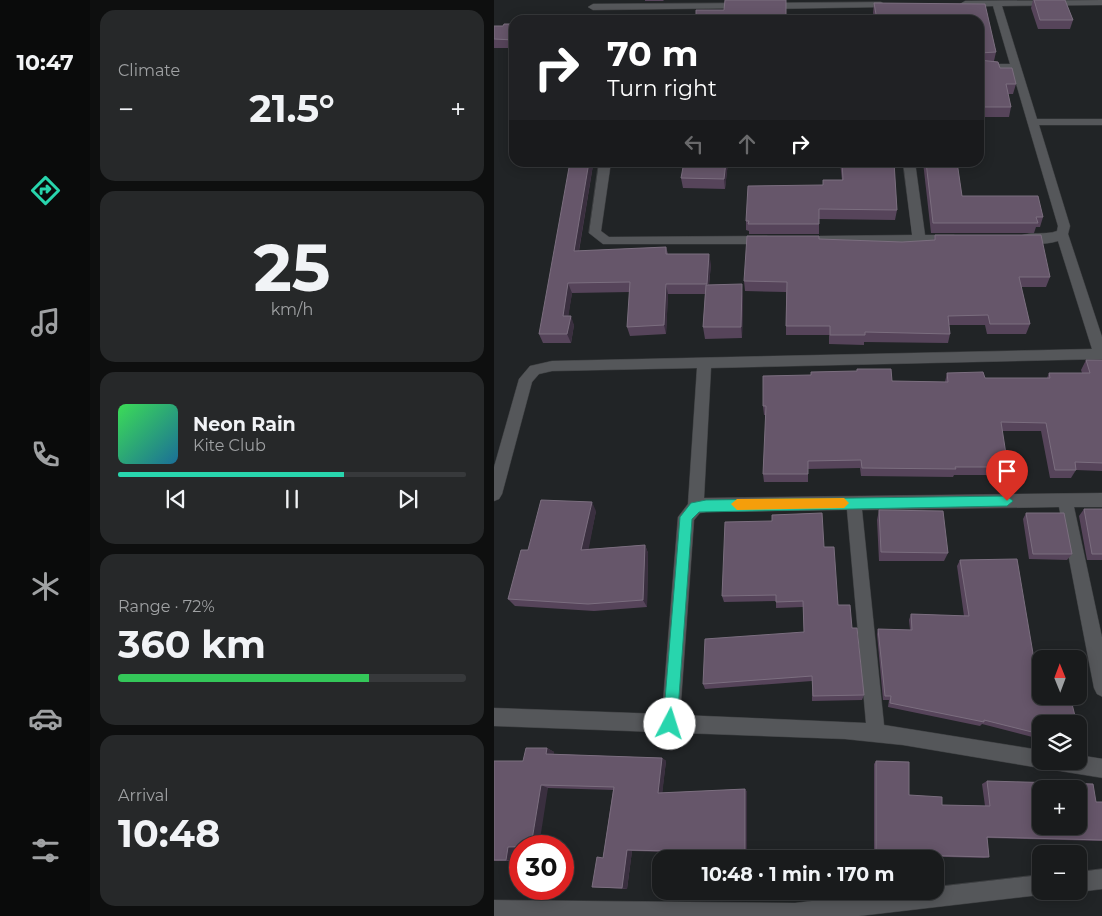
<!DOCTYPE html>
<meta charset="utf-8">
<style>
:root{--surface:#191b1c;--page:#262829;--text:#f1f3f6;--muted:#9fa1a3;--line:#37393b;--accent:#28d5ad}
body{margin:0;font-family:Montserrat,sans-serif;background:var(--page);color:var(--text);height:100vh;display:flex;flex-direction:column;font-size:19px;white-space:nowrap}
*{box-sizing:border-box;margin:0}
p{font-size:16px;color:var(--muted)}
.icon{flex:none;width:28px;height:28px;fill:none;stroke:currentColor;stroke-width:2;stroke-linecap:round;stroke-linejoin:round}
.map{position:relative;flex:1;overflow:hidden}
.sheet{display:flex;flex-direction:column;gap:10px;padding:10px;background:#0e0f0f;width:404px}
.sheet>*{flex:none}
.hud{position:absolute;left:15px;top:15px;width:475px;height:152px;border-radius:15px;box-shadow:0 2px 12px #0003,0 0 0 1px var(--line);background:#202124;color:#fff;overflow:hidden}
.needle{width:32px;rotate:359deg}
.controls{position:absolute;left:538px;top:650px;display:grid;gap:10px}
.controls a{display:grid;place-items:center;width:55px;height:55px;border-radius:10px;background:var(--surface);box-shadow:0 2px 12px #0003,0 0 0 1px var(--line);font-size:25px}
.speed{position:absolute;left:15px;top:835px;display:flex;gap:10px;font-size:25px;font-weight:700;text-align:center}
.speed>*{display:grid;place-content:center;width:65px;height:65px;border-radius:50%;background:var(--surface);box-shadow:0 2px 12px #0003,0 0 0 1px var(--line);line-height:1}
.speed .limit{border:8px solid #d22;background:#fff;color:#111}
.pin{position:absolute;display:grid;place-items:center;width:42px;height:42px;color:#fff;margin:-51px -21px;border-radius:50% 50% 50% 0;rotate:-45deg;box-shadow:0 0 5px #0007}
.pin .icon{rotate:45deg}
.me{position:absolute;width:55px;margin:-28px;rotate:5deg;stroke-linejoin:round;filter:drop-shadow(0 0 4px #0008)}
.turn{display:flex;align-items:center;gap:18px;height:105px;padding:0 15px;font-size:22px}
.turn .icon{width:65px;height:65px;stroke-width:2.5}
.turn b{display:block;font-size:35px;line-height:42px}
.lanes{display:flex;align-items:center;height:48px;padding:0 15px;background:#0003;justify-content:center;gap:25px;direction:ltr}
.lanes .off{opacity:.35}
.big{font-size:38px;font-weight:700;line-height:1.1}
.sheet .card{flex:1;display:flex;flex-direction:column;justify-content:center;gap:8px;min-width:0;padding:0 18px;border-radius:15px;background:var(--page)}
.sheet .dial{align-items:center;gap:0}
.dial b{font-size:65px;line-height:1}
.song{display:flex;align-items:center;gap:15px}
.cover{width:60px;height:60px;border-radius:8px;background:linear-gradient(135deg,hsl(130 70% 55%),hsl(200 70% 35%))}
.played{height:5px;border-radius:2px;background:linear-gradient(90deg,var(--accent) 65%,var(--line) 65%)}
.keys{display:flex;justify-content:space-around;direction:ltr}
.heat{display:flex;justify-content:space-between;align-items:center;font-size:28px;direction:ltr}
.charge{height:8px;border-radius:4px;background:linear-gradient(90deg,#34c759 72%,var(--line) 0)}
.trip{position:absolute;left:158px;top:850px;width:292px;height:50px;border-radius:15px;background:var(--surface);box-shadow:0 2px 12px #0003,0 0 0 1px var(--line);font-weight:700;line-height:50px;text-align:center}
main{display:flex;flex:1;min-height:0}
.tabs{display:flex;flex-direction:column;width:90px;justify-content:space-around;align-items:center;background:#0a0b0b;color:var(--muted)}
.tabs .icon{width:35px;height:35px}
.tabs .on{color:var(--accent)}
.tabs b{font-size:22px;color:var(--text)}
.map>svg:first-child{display:block}
</style>
<main>
<nav class="tabs">
<b>10:47</b>
<svg class="icon on" aria-label="directions" viewBox="0 0 24 24"><path d="M12 3l9 9-9 9-9-9zM9 14v-3h6M13 9l2 2-2 2"/></svg>
<svg class="icon" aria-label="music" viewBox="0 0 24 24"><path d="M9 18V5l10-2v13"/><circle cx="6" cy="18" r="3"/><circle cx="16" cy="16" r="3"/></svg>
<svg class="icon" aria-label="phone" viewBox="0 0 24 24"><path d="M5 4h4l2 5-3 2q2 4 5 5l2-3 5 2v4C11 20 4 13 5 4z"/></svg>
<svg class="icon" aria-label="climate" viewBox="0 0 24 24"><path d="M12 3v18M4 7l16 10M4 17L20 7"/></svg>
<svg class="icon" aria-label="car" viewBox="0 0 24 24"><path d="M5 17H2v-5l4-1 3-4h7l3 4 3 1v5h-3M9 17h6M6 11h13"/><circle cx="7" cy="17" r="2"/><circle cx="17" cy="17" r="2"/></svg>
<svg class="icon" aria-label="filters" viewBox="0 0 24 24"><path d="M4 7h16M4 17h16"/><circle cx="9" cy="7" r="2"/><circle cx="15" cy="17" r="2"/></svg>
</nav>
<section class="sheet">
<div class="card"><p>Climate</p>
<div class="heat"><a>−</a><b class="big">21.5°</b><a>+</a></div>
</div>
<div class="card dial"><b>25</b><p>km/h</p></div>
<div class="card">
<div class="song"><i class="cover"></i><div><b>Neon Rain</b><p>Kite Club</p></div></div>
<div class="played"></div>
<div class="keys"><svg class="icon" aria-label="previous" viewBox="0 0 24 24"><path d="M18 5L8 12l10 7zM5 5v14"/></svg><svg class="icon" aria-label="pause" viewBox="0 0 24 24"><path d="M8 5v14M16 5v14"/></svg><svg class="icon" aria-label="next" viewBox="0 0 24 24"><path d="M6 5l10 7-10 7zM19 5v14"/></svg></div>
</div>
<div class="card"><p>Range · 72%</p><b class="big">360 km</b><div class="charge"></div></div>
<div class="card"><p>Arrival</p><b class="big">10:48</b></div>
</section>
<div class="map">
<svg width="609" height="916" viewBox="0 0 609 916">
<rect width="100%" height="100%" fill="#212426"/>
<g fill="none" stroke-linecap="round" stroke-linejoin="round">
<g stroke="#3c3e40" stroke-width="1">
<path id="minor" d="M609,0V5L508,6L543,119H609V125H545L576,226L574,234L609,340V359L217,368L210,498L609,493V507H580L609,642V697L603,694L600,688L565,507L368,510L390,725L546,750V761H584V755L609,759V778L560,770L553,766L546,768L409,745L351,739L0,726V708L168,714L184,517L194,504L203,368L58,371L45,374L38,382L8,494L5,499L0,501V467L25,379L36,366L58,361L598,349L564,241C554,244 529,247 522,239C529,230 551,236 563,231L564,226L518,70H485V64H516L499,6L471,7L466,4L471,1ZM353,510L372,723L186,715L200,520L206,513L212,512Z
M387,2L392,5L390,7L273,9L268,6L273,3Z
M250,3L255,6L253,8L99,10L94,7L99,4Z
M105,162H117L107,231L115,237L273,236L279,240L273,244H109L95,233Z
M409,162H421L431,235H460L466,239L464,242L322,243L320,240L326,236L418,235Z
M609,869V889L584,892L582,891H584V872Z
M546,875V891H554L546,895L365,916H0V900L301,903L402,891H441V887Z"/>
</g>
<use href="#minor" fill="#55575a" fill-rule="evenodd"/>
</g>
<path fill="#56445a" d="M151,0H170L169,1H151Z
M539,0H571L579,20L576,29H544L537,8Z
M380,3L491,4L502,52L500,61L504,62L506,68H518L522,84L519,94H514L517,107L515,117H485V20H381L379,13Z
M20,24V48H0V26H9Z
M234,162L231,189L189,188L187,178Z
M346,162H400L403,210L401,220L325,219V234H255V231L252,230V221L329,185L348,180Z
M429,162H463L468,196L549,217L546,227H542L540,233H437Z
M99,165L85,251L172,247L174,254L217,264L215,285L249,296L248,338L211,339L209,327L211,294H174L172,334L136,336L133,327L136,292L78,293L74,316L80,325L77,343H49L45,334Z
M441,235L556,277L552,287H527L536,324L532,334H493L491,325H455L456,334L454,343L370,342V345L335,344V335H292V292L251,291L250,281L325,239L408,242L439,241Z
M592,360H609V471L582,470L577,478H556L547,431H508L514,467L510,475H460L459,477L367,476L366,468L314,469V482H270L269,474L272,415H270L269,406L398,381L451,382L453,373L491,378H553L555,373H588L587,370Z
M590,509H609V560H593L585,516Z
M385,510L454,553L450,561H385L383,520Z
M102,511L94,549L151,545L154,553L153,607L100,611L21,606L14,599L34,550Z
M532,513L578,554L573,560L535,559L529,519Z
M330,547L344,605L358,628L370,695L368,700L318,701V681L211,689L209,684L310,632L309,607L282,608V601L230,602L228,596Z
M466,560L546,724V739L488,724L486,726L394,707L395,700H389L383,634L384,629L416,630L415,620L417,614L470,616L463,566Z
M53,748L60,752L59,754L168,758L172,761L168,793L251,789L253,792V859H176V852L138,851L133,889L98,887L109,858L119,790L54,788L26,846V848H23L21,861H0V761H29Z
M382,761L415,795L448,805L491,806L488,784L493,781L602,802H609V841L493,838L495,857L490,858L416,856L417,859H380V764Z"/>
<path fill="#3a2f3f" d="M95,162H98L99,165L83,261L80,251Z
M232,162H234L231,189L230,179Z
M215,254L217,264L214,294L213,284Z
M74,283L78,293L73,325L69,316Z
M172,284L174,294L172,334L170,325Z
M248,284L249,296L248,338L247,327Z
M77,316L80,325L77,343L73,334Z
M98,502L102,511L93,558L87,550Z
M151,545L154,553L153,607L149,600Z
M53,748L60,752L59,758L52,754Z
M168,758L172,761L168,796L164,793Z
M47,785L54,788L45,846H37Z
M251,789L253,792V859H251Z
M14,847L23,848L21,861L12,860Z
M133,850L138,851L133,889L128,888Z"/>
<path fill="#66566a" stroke="#7b6e7f" fill-rule="evenodd" d="M231,0H292V20H202V10H230Z
M540,0H571L579,20H546Z
M380,3L491,4L502,52L486,53L485,60L504,62L506,68H518L522,84H512L517,107H485V20H383Z
M10,24H20V40L0,39V26H9Z
M76,162H95L80,251L172,247V254H215L213,284H172L170,325L133,327L136,282L74,283L69,316H77L73,334H45Z
M190,162H232L230,179L187,178Z
M348,162H400L403,210L325,209V224H254L255,221H252L254,186L329,185V180H349Z
M432,162H463L468,196H544L549,217H542L544,223H439Z
M441,235H547L556,277H525L536,324H496L494,315L454,316L456,334L371,332V335H336V326H292L293,282L250,281L253,236H325V239L408,242L441,240Z
M248,284L247,327H209L212,285Z
M592,360H609V463L581,462L582,470H561L552,423L507,422L514,467H461L462,469L368,468L367,460L314,461V474H269L272,406H269V376L317,375V372L363,371V369H397L398,381L454,382L453,373L489,372L491,378H556L555,373H596Z
M47,500L98,502L87,550L151,545L149,600L94,604L14,599L27,550H34Z
M590,509H609V554H598Z
M385,510L449,511L454,553L387,552Z
M328,513L330,547H340L344,605H356L358,628H363L370,695L319,696L318,676L209,684L211,639L310,632L309,601L282,602V595L228,596L231,522L278,521V515Z
M532,513H570L578,554H539Z
M523,559L544,683H546V696H576L583,724H546V734L490,720V722L396,703L397,696H391L384,629L418,630L417,614L475,616L466,560Z
M584,728L588,745L584,744Z
M32,748H53L52,754L168,758L164,793L251,789V859H176V851L133,850L128,888L98,887L103,857L109,858L120,787L47,785L37,846L14,847L12,860H0V761H29Z
M382,761L415,762V795L448,797V805L496,806L493,781L599,784L602,802H609V840L493,837L495,857L416,855L417,859L382,858ZM546,789H584V826H546Z"/>
<path fill="#28d5ad" stroke="#1a8a70" d="M513,496L519,501L513,506L205,512L198,519L183,724L181,728L176,730L171,728L169,724L186,517L197,503L212,500Z"/>
<path fill="#f59e0b" d="M350,498L355,503L350,508L243,510L237,504L243,499Z"/>
</svg>
<div class="controls">
<a><svg class="needle" viewBox="-14 -14 28 28"><path d="M0-13l5 13h-10z" fill="#e53935"/><path d="M0 13l5-13h-10z" fill="#9fa1a3"/></svg></a>
<a><svg class="icon" aria-label="layers" viewBox="0 0 24 24"><path d="M12 4l9 5-9 5-9-5zM3 14l9 5 9-5"/></svg></a>
<a>+</a>
<a>−</a>
</div>
<div class="speed"><div class="limit">30</div></div>
<div class="pin" style="left:513px;top:501px;background:#d93025"><svg class="icon" aria-label="arrive" viewBox="0 0 24 24"><path d="M6 21V4h12l-3 4 3 4H6"/></svg></div>
<svg class="me" style="left:176px;top:724px" viewBox="-20 -20 40 40"><circle r="19" fill="#fff"/><path d="M0-13L10 11 0 6-10 11z" fill="#28d5ad"/></svg>
<div class="trip">10:48 · 1 min · 170 m</div>
<div class="hud">
<div class="turn"><svg class="icon" aria-label="right" viewBox="0 0 24 24"><path d="M7 20v-9h11M14 6l5 5-5 5"/></svg><div><b>70 m</b>Turn right</div></div>
<div class="lanes"><svg class="icon off" aria-label="left" viewBox="0 0 24 24"><path d="M17 20v-9H6M10 6l-5 5 5 5"/></svg><svg class="icon off" aria-label="ahead" viewBox="0 0 24 24"><path d="M12 20V5M6 11l6-6 6 6"/></svg><svg class="icon" aria-label="right" viewBox="0 0 24 24"><path d="M7 20v-9h11M14 6l5 5-5 5"/></svg></div>
</div>
</div>
</main>
